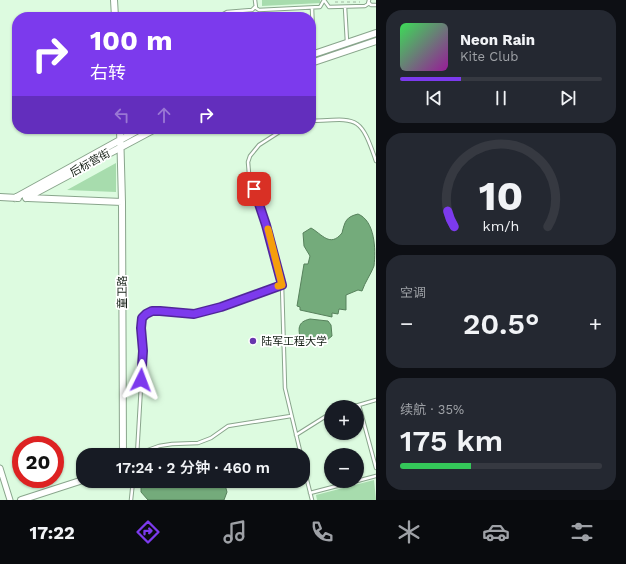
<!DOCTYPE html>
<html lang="zh">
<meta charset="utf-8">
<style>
:root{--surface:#171b24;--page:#242831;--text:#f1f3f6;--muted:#9ea1a6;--line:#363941;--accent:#7c3aed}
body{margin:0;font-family:"Work Sans","Noto Sans SC",sans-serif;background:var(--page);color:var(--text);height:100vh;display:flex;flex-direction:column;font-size:15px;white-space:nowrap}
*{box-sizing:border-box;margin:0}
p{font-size:13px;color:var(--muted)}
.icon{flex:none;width:22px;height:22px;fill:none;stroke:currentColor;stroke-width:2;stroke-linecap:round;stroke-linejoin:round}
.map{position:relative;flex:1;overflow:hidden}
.details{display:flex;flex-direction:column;gap:10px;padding:10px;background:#0d0f14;width:250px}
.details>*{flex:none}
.banner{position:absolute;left:12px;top:12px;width:304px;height:122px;border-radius:16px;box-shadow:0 1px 3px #0004;background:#7c3aed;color:#fff;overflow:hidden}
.fabs{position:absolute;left:324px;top:400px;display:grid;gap:8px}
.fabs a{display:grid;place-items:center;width:40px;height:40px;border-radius:50%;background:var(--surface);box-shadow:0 1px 3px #0004;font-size:20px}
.speed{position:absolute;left:12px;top:436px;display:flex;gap:8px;font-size:20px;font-weight:700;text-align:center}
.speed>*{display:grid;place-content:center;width:52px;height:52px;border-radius:50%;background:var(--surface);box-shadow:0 1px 3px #0004;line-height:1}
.speed .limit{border:6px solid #d22;background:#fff;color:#111}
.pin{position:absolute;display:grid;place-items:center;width:34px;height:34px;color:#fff;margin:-17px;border-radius:8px;box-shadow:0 2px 6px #0006}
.me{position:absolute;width:44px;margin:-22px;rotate:3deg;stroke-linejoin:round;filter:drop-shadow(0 0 3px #0008)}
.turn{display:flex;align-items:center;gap:14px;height:84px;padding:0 12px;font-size:18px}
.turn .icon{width:52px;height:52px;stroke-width:2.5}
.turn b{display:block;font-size:28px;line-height:34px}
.lanes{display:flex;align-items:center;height:38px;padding:0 12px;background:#0003;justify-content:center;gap:20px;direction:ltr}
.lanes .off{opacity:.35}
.big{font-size:30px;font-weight:600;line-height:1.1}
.details .tile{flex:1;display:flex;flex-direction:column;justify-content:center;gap:6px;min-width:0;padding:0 14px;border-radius:16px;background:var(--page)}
.details .dial{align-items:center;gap:0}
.dial svg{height:104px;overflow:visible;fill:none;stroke:var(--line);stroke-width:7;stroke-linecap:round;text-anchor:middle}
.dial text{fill:var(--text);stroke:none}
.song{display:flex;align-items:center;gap:12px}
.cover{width:48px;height:48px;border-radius:6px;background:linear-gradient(135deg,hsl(130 70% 55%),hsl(300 70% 35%))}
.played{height:4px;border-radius:2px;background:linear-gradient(90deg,var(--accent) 30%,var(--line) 30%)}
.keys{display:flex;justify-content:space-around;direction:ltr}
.heat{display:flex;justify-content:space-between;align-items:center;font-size:22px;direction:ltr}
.charge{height:6px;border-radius:3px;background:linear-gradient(90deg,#34c759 35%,var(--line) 0)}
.trip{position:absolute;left:76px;top:448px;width:234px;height:40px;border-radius:16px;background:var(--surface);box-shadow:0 1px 3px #0004;font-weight:600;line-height:40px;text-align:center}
.tab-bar{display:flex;height:64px;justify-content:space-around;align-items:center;background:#090b0e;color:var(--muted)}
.tab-bar .icon{width:28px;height:28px}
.tab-bar .selected{color:var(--accent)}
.tab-bar b{font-size:18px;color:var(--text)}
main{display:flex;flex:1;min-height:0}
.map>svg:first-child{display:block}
</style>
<main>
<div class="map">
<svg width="376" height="500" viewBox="0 0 376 500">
<rect width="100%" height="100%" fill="#ddfbe0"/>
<path fill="#a7dcad" d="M262,0H320L321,3L262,6Z
M116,163V192L67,190Z
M374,480L376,500H317L316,495Z"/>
<path fill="#74ab7b" stroke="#57815c" d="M358,214C375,221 376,249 374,266C371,274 365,282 362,291L358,290L346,295V310L339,309L338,314L332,313V317L300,310V307L297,306L304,264H308L310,256L304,246L303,233L311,228C322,234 330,248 342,233C345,221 346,217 358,214Z
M310,319L328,321L331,325L332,336L327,340L318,339L310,344L301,341C298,329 297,322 310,319Z
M141,481H224L227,492L224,500H148L141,492Z"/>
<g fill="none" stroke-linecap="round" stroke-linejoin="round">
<g stroke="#89a58c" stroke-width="4.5">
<path id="service" d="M255,0L256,8L259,10L320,7L324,0
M324,0L329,7L365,6L368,4L369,0
M369,3L371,5H376
M345,7L347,42
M218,17L227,12L252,10L255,7
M311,41L313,34L312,8
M311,121C357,119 360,114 376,161
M284,129L259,145L250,156L248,162L249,174L267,225L282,285L285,388L301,455
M359,405L376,468
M352,407L376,400
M296,435L331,413
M137,454L159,446L172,444L198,443L211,438L228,426L291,416
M137,455L143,351L141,328L142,318L152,311L194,314L221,307L282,285
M303,464L312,500
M357,481L376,476
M310,493L356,481
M131,500L133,481"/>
</g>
<g stroke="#89a58c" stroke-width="7">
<path id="minor" d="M0,468L10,500"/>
</g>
<g stroke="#89a58c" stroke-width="8">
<path id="tertiary" d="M114,0L115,17
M311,55L376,33
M311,63L376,41
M120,129L122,202L123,455
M0,197L18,198
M15,198L140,129
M26,198L155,129
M28,198L122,202
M21,500L83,480"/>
</g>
<path stroke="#a0b8a2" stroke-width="1" stroke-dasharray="3 3" stroke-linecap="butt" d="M335,2H360"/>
<use href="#service" stroke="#fff" stroke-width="2.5"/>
<use href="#minor" stroke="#fff" stroke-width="5"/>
<use href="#tertiary" stroke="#fff" stroke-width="6"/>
</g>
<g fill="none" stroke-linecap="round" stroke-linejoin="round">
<g stroke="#51269a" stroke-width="10">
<path id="route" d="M141,380L143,351L141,328L142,318L146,314L152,311H160L194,314L221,307L282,285L266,225L254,189"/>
</g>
<use href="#route" stroke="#7c3aed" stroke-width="7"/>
<path stroke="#f59e0b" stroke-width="7" d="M268,229L282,285L278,286"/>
</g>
<circle fill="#6735ad" stroke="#fff" stroke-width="1.5" cx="253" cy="341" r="4"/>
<g text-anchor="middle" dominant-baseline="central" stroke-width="3.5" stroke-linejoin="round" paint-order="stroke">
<g font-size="11" fill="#141f15" stroke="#fff">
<text transform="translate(90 163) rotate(-29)">后标营街</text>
<text transform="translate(122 292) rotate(-90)">童卫路</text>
</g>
<g font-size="11" fill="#141f15" stroke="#fff" text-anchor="start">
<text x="261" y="341">陆军工程大学</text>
</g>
</g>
</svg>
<div class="fabs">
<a>+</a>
<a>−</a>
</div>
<div class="speed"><div class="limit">20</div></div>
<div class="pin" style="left:254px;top:189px;background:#d93025"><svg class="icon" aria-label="arrive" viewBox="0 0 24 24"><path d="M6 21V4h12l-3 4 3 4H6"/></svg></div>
<svg class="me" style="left:141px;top:380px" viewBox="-20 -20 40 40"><path d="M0-17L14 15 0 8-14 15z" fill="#7c3aed" stroke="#fff" stroke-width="4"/></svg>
<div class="trip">17:24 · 2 分钟 · 460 m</div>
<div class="banner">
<div class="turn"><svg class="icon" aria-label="right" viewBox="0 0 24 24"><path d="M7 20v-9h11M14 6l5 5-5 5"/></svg><div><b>100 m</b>右转</div></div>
<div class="lanes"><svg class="icon off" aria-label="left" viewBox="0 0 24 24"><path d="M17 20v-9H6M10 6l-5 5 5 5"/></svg><svg class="icon off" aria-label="ahead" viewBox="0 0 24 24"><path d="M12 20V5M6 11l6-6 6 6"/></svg><svg class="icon" aria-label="right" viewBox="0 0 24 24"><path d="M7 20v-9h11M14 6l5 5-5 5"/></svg></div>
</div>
</div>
<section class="details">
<div class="tile">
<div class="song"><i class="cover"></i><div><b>Neon Rain</b><p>Kite Club</p></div></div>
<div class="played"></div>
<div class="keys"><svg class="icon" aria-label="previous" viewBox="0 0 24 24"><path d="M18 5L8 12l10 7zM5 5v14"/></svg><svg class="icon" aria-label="pause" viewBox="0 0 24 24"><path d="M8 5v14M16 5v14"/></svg><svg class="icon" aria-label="next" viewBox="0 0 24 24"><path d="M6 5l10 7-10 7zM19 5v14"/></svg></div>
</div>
<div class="tile dial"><svg viewBox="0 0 100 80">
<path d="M14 69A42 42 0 1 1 86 69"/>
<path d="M14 69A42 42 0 0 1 9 57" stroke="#7c3aed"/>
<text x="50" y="56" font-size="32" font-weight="700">10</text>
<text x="50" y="72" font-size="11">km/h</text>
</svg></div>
<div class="tile"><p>空调</p>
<div class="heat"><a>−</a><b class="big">20.5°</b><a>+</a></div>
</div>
<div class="tile"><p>续航 · 35%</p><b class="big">175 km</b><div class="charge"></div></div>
</section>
</main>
<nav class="tab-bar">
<b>17:22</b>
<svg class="icon selected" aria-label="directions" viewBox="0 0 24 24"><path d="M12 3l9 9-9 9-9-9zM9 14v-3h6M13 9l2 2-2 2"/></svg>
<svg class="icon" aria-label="music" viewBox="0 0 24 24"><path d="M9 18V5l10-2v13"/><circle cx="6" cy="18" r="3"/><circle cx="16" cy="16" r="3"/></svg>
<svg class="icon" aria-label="phone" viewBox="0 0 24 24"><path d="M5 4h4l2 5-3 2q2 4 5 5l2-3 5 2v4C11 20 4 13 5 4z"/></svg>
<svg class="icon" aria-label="climate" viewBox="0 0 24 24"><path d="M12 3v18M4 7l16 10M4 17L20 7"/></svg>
<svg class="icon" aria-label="car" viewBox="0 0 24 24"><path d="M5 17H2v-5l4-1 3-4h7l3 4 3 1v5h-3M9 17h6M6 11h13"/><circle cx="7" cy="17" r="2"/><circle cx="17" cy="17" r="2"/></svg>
<svg class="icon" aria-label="filters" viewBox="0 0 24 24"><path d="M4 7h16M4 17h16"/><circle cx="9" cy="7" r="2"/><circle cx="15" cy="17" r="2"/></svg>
</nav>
